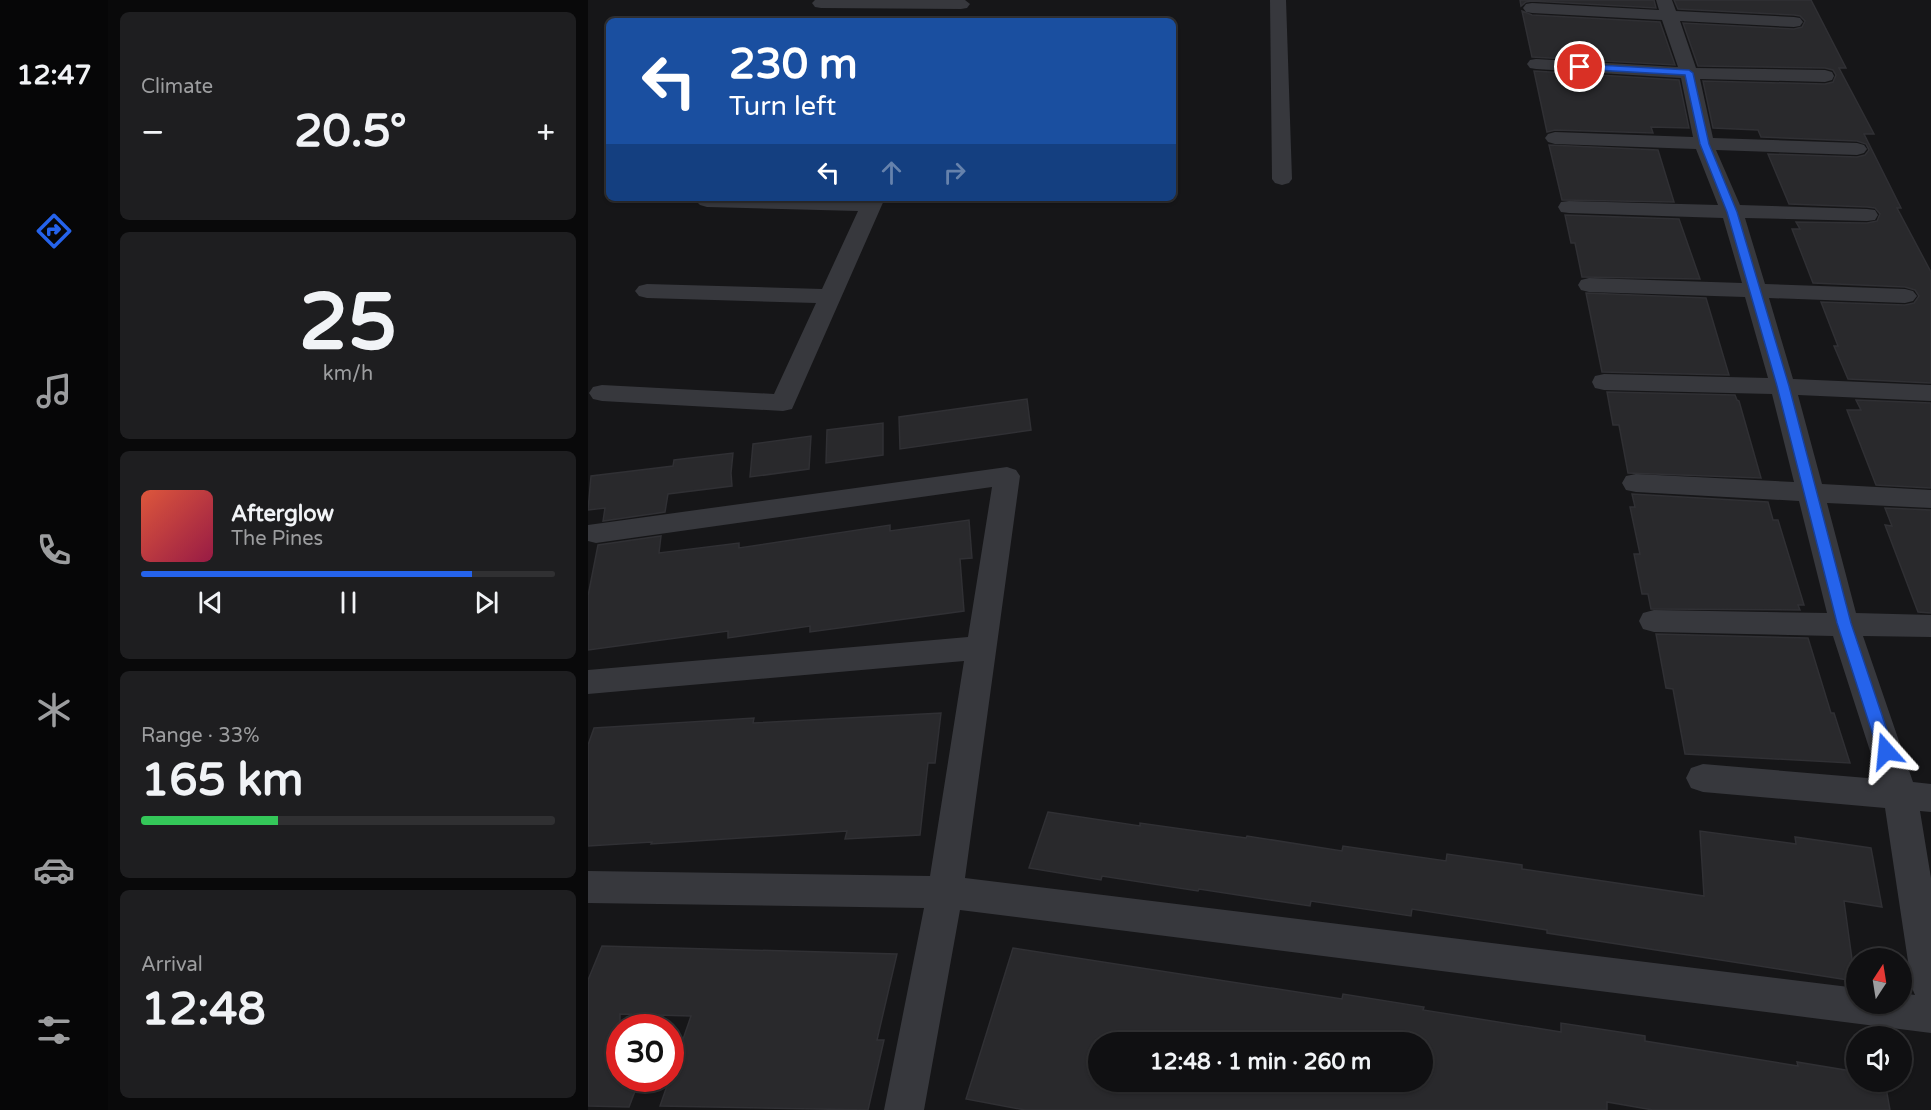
<!DOCTYPE html>
<meta charset="utf-8">
<style>
:root{--surface:#101012;--page:#1e1e20;--text:#f1f3f6;--muted:#9c9d9f;--line:#303032;--accent:#2563eb}
body{margin:0;font-family:"Varela Round",sans-serif;background:var(--page);color:var(--text);height:100vh;display:flex;flex-direction:column;font-size:22px;white-space:nowrap}
*{box-sizing:border-box;margin:0}
p{font-size:20px;color:var(--muted)}
.icon{flex:none;width:33px;height:33px;fill:none;stroke:currentColor;stroke-width:2;stroke-linecap:round;stroke-linejoin:round}
.map{position:relative;flex:1;overflow:hidden}
.side{display:flex;flex-direction:column;gap:12px;padding:12px;background:#09090a;width:480px}
.side>*{flex:none}
.top-card{position:absolute;left:18px;top:18px;width:570px;height:183px;border-radius:9px;box-shadow:0 2px 4px #0004,0 0 0 2px var(--line);background:#1a4fa0;color:#fff;overflow:hidden}
.needle{width:39px;rotate:12deg}
.buttons{position:absolute;left:1258px;top:948px;display:grid;gap:12px}
.buttons a{display:grid;place-items:center;width:66px;height:66px;border-radius:50%;background:var(--surface);box-shadow:0 2px 4px #0004,0 0 0 2px var(--line);font-size:30px}
.speed{position:absolute;left:18px;top:1014px;display:flex;gap:12px;font-size:30px;font-weight:700;text-align:center}
.speed>*{display:grid;place-content:center;width:78px;height:78px;border-radius:50%;background:var(--surface);box-shadow:0 2px 4px #0004,0 0 0 2px var(--line);line-height:1}
.speed .limit{border:9px solid #d22;background:#fff;color:#111}
.pin{position:absolute;display:grid;place-items:center;width:51px;height:51px;color:#fff;margin:-26px;border:3px solid #fff;border-radius:50%;box-shadow:0 2px 6px #0007}
.me{position:absolute;width:66px;margin:-33px;rotate:342deg;stroke-linejoin:round;filter:drop-shadow(0 0 4px #0008)}
.turn{display:flex;align-items:center;gap:21px;height:126px;padding:0 24px;font-size:27px}
.turn .icon{width:78px;height:78px;stroke-width:2.5}
.turn b{display:block;font-size:42px;line-height:51px}
.lanes{display:flex;align-items:center;height:57px;padding:0 24px;background:#0003;justify-content:center;gap:30px;direction:ltr}
.lanes .off{opacity:.35}
.big{font-size:45px;font-weight:700;line-height:1.1}
.side .card{flex:1;display:flex;flex-direction:column;justify-content:center;gap:9px;min-width:0;padding:0 21px;border-radius:9px;background:var(--page)}
.side .dial{align-items:center;gap:0}
.dial b{font-size:78px;line-height:1}
.song{display:flex;align-items:center;gap:18px}
.cover{width:72px;height:72px;border-radius:9px;background:linear-gradient(135deg,hsl(10 70% 55%),hsl(340 70% 35%))}
.played{height:6px;border-radius:3px;background:linear-gradient(90deg,var(--accent) 80%,var(--line) 80%)}
.keys{display:flex;justify-content:space-around;direction:ltr}
.heat{display:flex;justify-content:space-between;align-items:center;font-size:33px;direction:ltr}
.charge{height:9px;border-radius:4px;background:linear-gradient(90deg,#34c759 33%,var(--line) 0)}
.trip{position:absolute;left:500px;top:1032px;width:345px;height:60px;border-radius:30px;background:var(--surface);box-shadow:0 2px 4px #0004,0 0 0 2px var(--line);font-weight:700;line-height:60px;text-align:center}
main{display:flex;flex:1;min-height:0}
.tab-bar{display:flex;flex-direction:column;width:108px;justify-content:space-around;align-items:center;background:#060607;color:var(--muted)}
.tab-bar .icon{width:42px;height:42px}
.tab-bar .active{color:var(--accent)}
.tab-bar b{font-size:27px;color:var(--text)}
.map>svg:first-child{display:block}
</style>
<main>
<nav class="tab-bar">
<b>12:47</b>
<svg class="icon active" aria-label="directions" viewBox="0 0 24 24"><path d="M12 3l9 9-9 9-9-9zM9 14v-3h6M13 9l2 2-2 2"/></svg>
<svg class="icon" aria-label="music" viewBox="0 0 24 24"><path d="M9 18V5l10-2v13"/><circle cx="6" cy="18" r="3"/><circle cx="16" cy="16" r="3"/></svg>
<svg class="icon" aria-label="phone" viewBox="0 0 24 24"><path d="M5 4h4l2 5-3 2q2 4 5 5l2-3 5 2v4C11 20 4 13 5 4z"/></svg>
<svg class="icon" aria-label="climate" viewBox="0 0 24 24"><path d="M12 3v18M4 7l16 10M4 17L20 7"/></svg>
<svg class="icon" aria-label="car" viewBox="0 0 24 24"><path d="M5 17H2v-5l4-1 3-4h7l3 4 3 1v5h-3M9 17h6M6 11h13"/><circle cx="7" cy="17" r="2"/><circle cx="17" cy="17" r="2"/></svg>
<svg class="icon" aria-label="filters" viewBox="0 0 24 24"><path d="M4 7h16M4 17h16"/><circle cx="9" cy="7" r="2"/><circle cx="15" cy="17" r="2"/></svg>
</nav>
<section class="side">
<div class="card"><p>Climate</p>
<div class="heat"><a>−</a><b class="big">20.5°</b><a>+</a></div>
</div>
<div class="card dial"><b>25</b><p>km/h</p></div>
<div class="card">
<div class="song"><i class="cover"></i><div><b>Afterglow</b><p>The Pines</p></div></div>
<div class="played"></div>
<div class="keys"><svg class="icon" aria-label="previous" viewBox="0 0 24 24"><path d="M18 5L8 12l10 7zM5 5v14"/></svg><svg class="icon" aria-label="pause" viewBox="0 0 24 24"><path d="M8 5v14M16 5v14"/></svg><svg class="icon" aria-label="next" viewBox="0 0 24 24"><path d="M6 5l10 7-10 7zM19 5v14"/></svg></div>
</div>
<div class="card"><p>Range · 33%</p><b class="big">165 km</b><div class="charge"></div></div>
<div class="card"><p>Arrival</p><b class="big">12:48</b></div>
</section>
<div class="map">
<svg width="1343" height="1110" viewBox="0 0 1343 1110">
<rect width="100%" height="100%" fill="#161618"/>
<path fill="#29292c" stroke="#303034" stroke-width="1.5" fill-rule="evenodd" d="M932,0H1066L1068,8L944,1L938,2L933,6Z
M1086,0H1223L1258,68H1251L1286,134H1276L1313,208H1309L1343,272V383L1260,379L1246,346H1250L1233,302L1317,305L1326,303L1331,296L1327,290L1317,287L1225,283L1204,229H1212L1208,222L1279,223L1289,221L1292,214L1287,208L1279,207L1201,204L1180,154L1269,157L1277,155L1281,150L1278,144L1269,141L1173,137L1170,130L1125,128L1115,81L1237,84L1245,82L1248,75L1245,70L1237,68L1110,66L1095,23L1206,29L1214,27L1217,21L1212,16L1206,15L1090,9Z
M934,11L944,15L1072,22L1087,65L944,57Z
M946,71L1091,80L1101,128L1063,127L1065,133L967,130L959,132Z
M961,145L1070,150L1086,202L974,200Z
M977,215L1091,219L1112,279L994,277L987,243H983Z
M998,293L1118,298L1141,375L1014,372Z
M1019,392L1147,395L1149,400L1151,401L1173,478L1040,473L1031,425H1025Z
M439,399L443,430L312,449L311,417Z
M1268,400L1343,403V488L1288,485L1259,410H1273Z
M295,423V455L238,463L239,430Z
M223,436L221,469L162,477L165,444Z
M145,453L143,473L144,486L80,494L77,512L15,521L17,508L0,510L3,476L85,466L86,460Z
M1044,494L1180,502L1185,520H1190L1216,605H1210L1212,610L1063,609L1060,594H1054L1046,554H1052L1042,507H1047Z
M1297,508L1343,510V613L1330,612L1297,525L1304,526Z
M381,520L384,558L372,559L376,611L222,632V626L140,638V631L0,650V596L10,545L73,536L71,553L151,543V548L302,525V531Z
M1068,634L1220,638L1243,713H1246L1262,763L1097,754L1085,689L1078,688Z
M353,713L347,763H340L332,835L257,839L259,831L63,844L64,842L0,846V745L6,728L166,718L165,723Z
M460,812L552,826V823L658,838L659,836L754,851L755,846L858,861L859,854L934,865V869L1116,896L1112,831L1208,844L1207,837L1283,848L1294,907L1256,901L1267,981L959,933V930L824,909L823,916L723,901L722,906L611,889L610,891L514,876L513,880L441,868Z
M14,946L309,954L289,1040H296L280,1110L72,1106L103,1016L32,1014V1078H52L41,1107L0,1106V980Z
M425,948L754,999L755,994L836,1007L835,1010L973,1032V1023L1057,1036V1041L1210,1066L1209,1062L1269,1072V1082H1297L1302,1110H1065L1019,1102V1110H437L378,1099ZM510,1042H834V1082H510Z"/>
<g fill="none" stroke-linecap="round" stroke-linejoin="round">
<path fill="#37383d" fill-rule="evenodd" d="M227,0H377L382,4L379,8L373,9L233,8L227,7L224,3Z
M682,0H698L704,179L701,183L694,185L687,183L684,179Z
M1068,0H1084L1088,11L1206,17L1212,18L1215,22L1212,26L1206,27L1092,21L1108,68L1237,70L1244,72L1246,76L1244,80L1237,82L1112,79L1125,138L1269,143L1276,145L1279,149L1276,153L1269,155L1128,150L1152,205L1279,209L1287,210L1290,215L1287,220L1279,221L1157,218L1177,284L1317,289L1325,291L1329,296L1325,301L1317,303L1181,298L1205,379L1343,385V401L1210,395L1234,484L1343,490V508L1239,503L1268,613L1343,615V637L1275,636L1325,782L1343,784V812L1332,811L1343,878V1033L372,910L336,1110H296L336,908L0,903V871L342,876L376,661L0,694V670L380,637L404,487L8,543L0,541V525L419,467L428,470L432,476L377,878L1269,988V1004H1314V993L1327,995L1324,988L1297,808L1115,792L1103,788L1098,778L1103,768L1115,764L1291,779L1245,636L1066,632L1055,629L1051,621L1055,613L1066,610L1239,613L1211,501L1048,492L1038,490L1034,483L1038,476L1048,474L1206,482L1184,394L1016,390L1007,388L1004,382L1007,376L1016,374L1180,378L1157,297L1001,292L993,290L990,285L993,280L1001,278L1154,283L1135,218L981,213L973,212L970,207L973,202L981,201L1130,205L1108,149L967,144L960,142L957,138L960,134L967,132L1105,137L1093,78L948,69L942,68L939,64L942,60L948,59L1090,67L1074,20L944,13L938,12L935,8L938,4L944,3L1071,10Z
M111,198H297L204,409L195,411L14,401L5,399L1,393L5,387L14,385L186,394L228,303L59,298L51,296L47,291L51,286L59,284L234,289L270,211L119,207L112,205L108,201Z"/>
</g>
<path fill="#2563eb" stroke="#184099" stroke-width="1.5" d="M992,64L1101,70L1105,73L1121,144L1149,212L1201,386L1263,623L1306,751L1303,756L1298,757L1292,756L1290,751L1249,623L1189,386L1139,212L1112,144L1097,75L989,69V65Z"/>
</svg>
<div class="buttons">
<a><svg class="needle" viewBox="-14 -14 28 28"><path d="M0-13l5 13h-10z" fill="#e53935"/><path d="M0 13l5-13h-10z" fill="#9c9d9f"/></svg></a>
<a><svg class="icon" aria-label="sound" viewBox="0 0 24 24"><path d="M4 9h4l5-4v14l-5-4H4zM17 9q2 3 0 6"/></svg></a>
</div>
<div class="speed"><div class="limit">30</div></div>
<div class="pin" style="left:992px;top:67px;background:#d93025"><svg class="icon" aria-label="arrive" viewBox="0 0 24 24"><path d="M6 21V4h12l-3 4 3 4H6"/></svg></div>
<svg class="me" style="left:1298px;top:751px" viewBox="-20 -20 40 40"><path d="M0-17L14 15 0 8-14 15z" fill="#2563eb" stroke="#fff" stroke-width="4"/></svg>
<div class="trip">12:48 · 1 min · 260 m</div>
<div class="top-card">
<div class="turn"><svg class="icon" aria-label="left" viewBox="0 0 24 24"><path d="M17 20v-9H6M10 6l-5 5 5 5"/></svg><div><b>230 m</b>Turn left</div></div>
<div class="lanes"><svg class="icon" aria-label="left" viewBox="0 0 24 24"><path d="M17 20v-9H6M10 6l-5 5 5 5"/></svg><svg class="icon off" aria-label="ahead" viewBox="0 0 24 24"><path d="M12 20V5M6 11l6-6 6 6"/></svg><svg class="icon off" aria-label="right" viewBox="0 0 24 24"><path d="M7 20v-9h11M14 6l5 5-5 5"/></svg></div>
</div>
</div>
</main>
